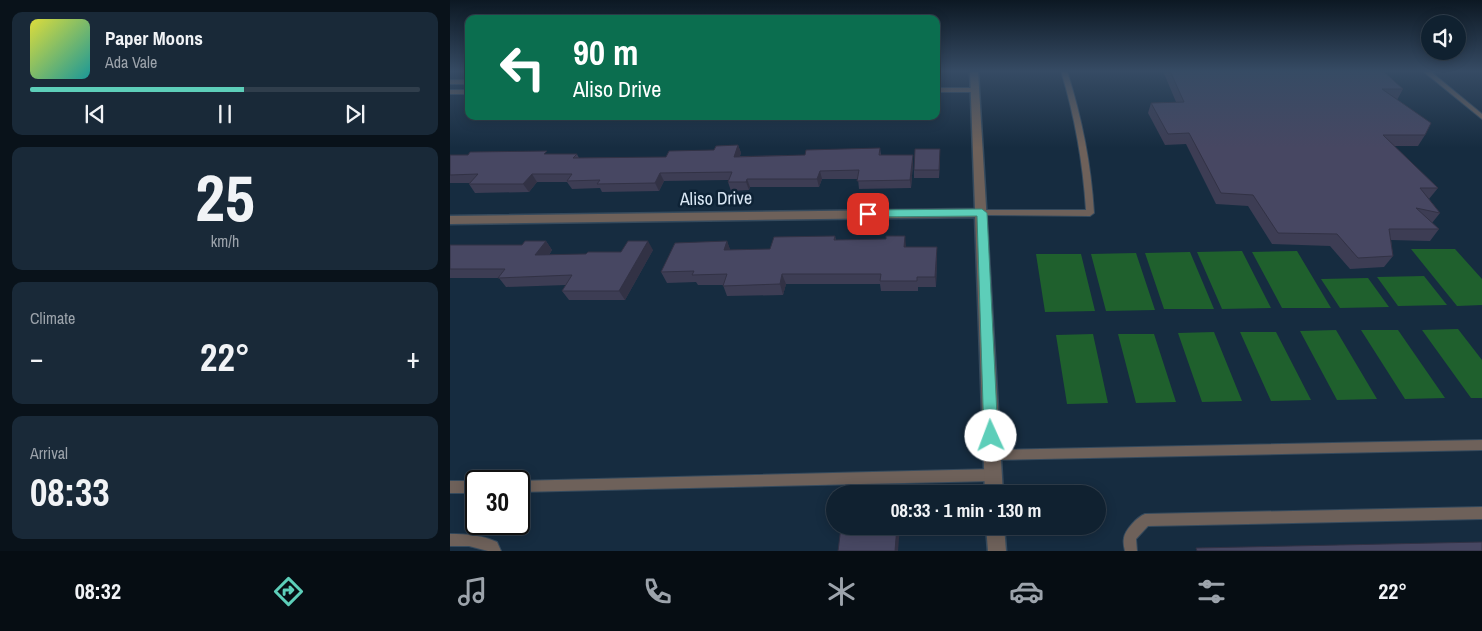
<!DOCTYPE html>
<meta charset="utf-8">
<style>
:root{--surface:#102130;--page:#192938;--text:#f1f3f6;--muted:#9ca3ab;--line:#303e4c;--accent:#5dceb9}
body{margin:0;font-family:"Archivo Narrow",sans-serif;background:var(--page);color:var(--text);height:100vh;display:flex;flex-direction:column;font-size:19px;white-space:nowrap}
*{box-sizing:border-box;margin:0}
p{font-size:16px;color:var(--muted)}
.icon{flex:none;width:28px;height:28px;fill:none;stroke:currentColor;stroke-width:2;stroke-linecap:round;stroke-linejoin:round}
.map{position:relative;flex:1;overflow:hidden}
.sheet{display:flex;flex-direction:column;gap:12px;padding:12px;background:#09121a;width:450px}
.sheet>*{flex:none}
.banner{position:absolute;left:15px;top:15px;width:475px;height:105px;border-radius:10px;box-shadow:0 2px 12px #0003,0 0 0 1px var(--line);background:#0b6e4f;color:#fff;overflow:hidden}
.controls{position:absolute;left:971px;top:15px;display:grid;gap:10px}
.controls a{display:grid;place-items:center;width:45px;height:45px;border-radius:50%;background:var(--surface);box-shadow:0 2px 12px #0003,0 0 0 1px var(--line);font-size:25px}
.speed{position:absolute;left:15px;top:470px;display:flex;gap:10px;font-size:25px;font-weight:700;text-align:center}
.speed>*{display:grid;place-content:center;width:65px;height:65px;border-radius:50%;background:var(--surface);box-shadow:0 2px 12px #0003,0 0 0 1px var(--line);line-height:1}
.speed .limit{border:2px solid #111;border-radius:8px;background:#fff;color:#111}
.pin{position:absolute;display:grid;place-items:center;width:42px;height:42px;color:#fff;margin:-21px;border-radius:10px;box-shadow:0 2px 8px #0006}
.me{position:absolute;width:55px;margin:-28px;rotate:358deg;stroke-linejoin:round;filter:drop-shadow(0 0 4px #0008)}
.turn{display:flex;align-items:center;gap:18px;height:105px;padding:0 25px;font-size:22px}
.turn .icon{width:65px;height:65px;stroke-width:2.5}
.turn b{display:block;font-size:35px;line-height:42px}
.big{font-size:38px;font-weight:800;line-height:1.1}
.sheet .tile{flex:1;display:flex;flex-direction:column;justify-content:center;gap:8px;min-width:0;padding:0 18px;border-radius:10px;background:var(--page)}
.sheet .dial{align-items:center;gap:0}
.dial b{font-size:65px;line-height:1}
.song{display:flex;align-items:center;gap:15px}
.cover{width:60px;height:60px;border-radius:8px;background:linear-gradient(135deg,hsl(60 70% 55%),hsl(180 70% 35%))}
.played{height:5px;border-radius:2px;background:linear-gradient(90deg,var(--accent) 55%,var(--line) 55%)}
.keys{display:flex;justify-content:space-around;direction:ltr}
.heat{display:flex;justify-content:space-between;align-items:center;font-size:28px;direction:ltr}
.trip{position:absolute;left:376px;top:485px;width:280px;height:50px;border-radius:25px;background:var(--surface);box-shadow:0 2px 12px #0003,0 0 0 1px var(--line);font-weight:800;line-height:50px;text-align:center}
.dock{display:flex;height:80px;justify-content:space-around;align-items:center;background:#060d13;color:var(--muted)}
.dock .icon{width:35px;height:35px}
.dock .current{color:var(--accent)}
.dock b{font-size:22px;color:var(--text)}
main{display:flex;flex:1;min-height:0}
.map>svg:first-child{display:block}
</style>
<main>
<section class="sheet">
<div class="tile">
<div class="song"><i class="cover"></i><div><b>Paper Moons</b><p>Ada Vale</p></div></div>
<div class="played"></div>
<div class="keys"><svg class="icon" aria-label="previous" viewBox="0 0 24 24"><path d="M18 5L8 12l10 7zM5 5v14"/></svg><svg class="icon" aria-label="pause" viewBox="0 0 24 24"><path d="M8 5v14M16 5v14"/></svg><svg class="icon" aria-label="next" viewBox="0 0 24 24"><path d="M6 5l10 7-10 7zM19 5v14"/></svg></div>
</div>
<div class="tile dial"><b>25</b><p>km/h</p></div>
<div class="tile"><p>Climate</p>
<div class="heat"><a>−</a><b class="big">22°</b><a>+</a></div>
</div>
<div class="tile"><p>Arrival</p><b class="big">08:33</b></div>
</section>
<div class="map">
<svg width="1032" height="551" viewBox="0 0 1032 551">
<rect width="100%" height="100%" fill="#162c40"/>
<path fill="#1f602d" d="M961,249H1005L1032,279V305L1007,306Z
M792,251L821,308L772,309L747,252Z
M847,251L881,308H832L802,252Z
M740,252L764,309H714L695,253Z
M686,253L705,310L656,311L641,254Z
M586,254H631L645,311L595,312Z
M974,276L997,305L948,306L927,277Z
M918,278L939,307L890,308L871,279Z
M1008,329L1032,360V398H1021L972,330Z
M886,330L927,399L887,400L850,331Z
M911,330H948L995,398L955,399Z
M764,332L792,401L752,402L728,333Z
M790,332H826L861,400L821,401Z
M643,334L658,403L617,404L606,335Z
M668,334H704L726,402L686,403Z"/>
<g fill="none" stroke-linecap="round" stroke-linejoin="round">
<g stroke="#354a5d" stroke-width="2">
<path id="service" d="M611,71H617C632,118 641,164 644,213L640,216L529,215L528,213L532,210H636C633,163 625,117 611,71Z
M973,71H980L1032,114V119Z
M0,80H19V84H0Z
M486,88H525L528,90L525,92H486Z
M0,90H19V94H0Z
M1032,440V450L542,460L538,459L536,455L538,451L542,450Z
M543,469L547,471L549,475L547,479L543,481L69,492V481H66Z
M0,481H26V493H0Z
M1032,507V519L698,526L686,539L687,551H675C674,547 673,542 674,538C675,530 687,517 695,514Z
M0,534C16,534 32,535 47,542L51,551H38L19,546H0Z"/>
</g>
<g stroke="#354a5d" stroke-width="3">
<path id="minor" d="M520,71H528L553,494H535L525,217L0,224V216L525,209Z
M536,526H554L556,551H538Z"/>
</g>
<use href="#service" fill="#6e615a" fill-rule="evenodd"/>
<use href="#minor" fill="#6e615a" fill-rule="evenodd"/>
</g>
<path fill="#3d3d54" d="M713,71H933L953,89L947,100L975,135L968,146H944L988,188L979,199L990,213L982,223L989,229L980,241L941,240L943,256L934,267L900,269L880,246L822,244L798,206L766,204L736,144L715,145L698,113L701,103L726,102Z
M288,145L291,153L290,156L355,155L430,148L431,155H463V163L461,188L409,189L408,179H372L369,187H300L299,190L281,191L278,182V180L214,181L209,191L152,192L150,188L122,189L117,182H87L79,192L25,193L19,184L20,183H0V155L127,154L129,158L216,157L264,150Z
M490,157L489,178H464V170Z
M385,236L386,240L456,247H487V258L486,287H468V291H431L430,284H336L333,295L277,296L273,285H248L246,282L217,283L211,272L277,241L280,250L320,249Z
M96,241L102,250L99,255L136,254L203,250L175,300H119L112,291L116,285L56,287L49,278H0V245H72Z"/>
<path fill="#323245" d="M288,145L291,153L286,165L284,157Z
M490,149V157L489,178V170Z
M463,155V163L461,188L460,180Z
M370,171L372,179L369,187L367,179Z
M210,173L214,181L209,191L205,183Z
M82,174L87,182L79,192L73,184Z
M297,179L300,187L299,190L296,182Z
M455,236L456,246L455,258L454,247Z
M96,241L102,250L92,265L85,255Z
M198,241L203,250L175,300L169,291Z
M277,241L281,252L274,250Z
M487,247V258L486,287L485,277Z
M332,274L336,284L333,295L330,284Z
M447,526H450L448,551H445Z"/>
<path fill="#474762" stroke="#323245" d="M720,71H933L953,89H932L981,123L975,135H933L988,188H970L990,213L966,208L989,229H939L943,256L908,258L887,234L828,233L803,195L771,193L739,133L718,134L701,103L734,102Z
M288,145L284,157L355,155L356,150L430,148L429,155H463L460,180L407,181L409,170L370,171L367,179H297L296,182H278L282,172L210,173L205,183L147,184L150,180L117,181L122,174H82L73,184H19L28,174L0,175V155H18L20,152L97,151L94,154H127L123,158L216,157L219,151L264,150L266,146Z
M465,149H490L489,170H464Z
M385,236L384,240L436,239V236H455L454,247H487L485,277H467V281H430L431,274H332L330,284L273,286L277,274L242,275L244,271L211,272L225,243L277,241L274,250L320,249L324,237Z
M75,241H96L85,255L136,254L138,252H171L178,241H198L169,291H112L122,275L48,278L55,269H0V245H72Z
M405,526H447L445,551H388L391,527H405Z
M1032,542V551H747L746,548Z"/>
<linearGradient id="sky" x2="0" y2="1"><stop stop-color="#0c1823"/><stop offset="0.48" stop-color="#364b64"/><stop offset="1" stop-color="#364b64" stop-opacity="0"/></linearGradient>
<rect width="1032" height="148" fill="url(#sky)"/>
<path fill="#5dceb9" stroke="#3c8678" d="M532,209L537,213L548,436L546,441L541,443L536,441L534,436L527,216L418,217L413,214L418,210Z"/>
<g text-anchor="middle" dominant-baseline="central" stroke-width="5" stroke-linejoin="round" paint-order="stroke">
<g font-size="18" fill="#d9e7f4" stroke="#0d2235">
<text transform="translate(266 198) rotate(-1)">Aliso Drive</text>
</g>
</g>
</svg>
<div class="controls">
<a><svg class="icon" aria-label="sound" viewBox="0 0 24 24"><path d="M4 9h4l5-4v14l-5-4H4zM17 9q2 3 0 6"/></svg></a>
</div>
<div class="speed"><div class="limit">30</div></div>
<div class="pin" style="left:418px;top:214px;background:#d93025"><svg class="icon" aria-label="arrive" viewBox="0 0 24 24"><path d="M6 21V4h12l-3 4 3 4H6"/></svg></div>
<svg class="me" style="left:541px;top:436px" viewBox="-20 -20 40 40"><circle r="19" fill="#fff"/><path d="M0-13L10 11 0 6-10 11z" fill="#5dceb9"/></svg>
<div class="trip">08:33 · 1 min · 130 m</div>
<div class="banner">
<div class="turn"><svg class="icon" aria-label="left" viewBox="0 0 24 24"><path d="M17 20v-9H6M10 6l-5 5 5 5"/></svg><div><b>90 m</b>Aliso Drive</div></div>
</div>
</div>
</main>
<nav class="dock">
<b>08:32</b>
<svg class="icon current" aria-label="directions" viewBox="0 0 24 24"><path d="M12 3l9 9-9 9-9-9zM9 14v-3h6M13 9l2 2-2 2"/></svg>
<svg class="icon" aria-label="music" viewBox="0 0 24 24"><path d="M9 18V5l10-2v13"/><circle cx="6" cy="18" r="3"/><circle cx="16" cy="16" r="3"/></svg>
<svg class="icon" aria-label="phone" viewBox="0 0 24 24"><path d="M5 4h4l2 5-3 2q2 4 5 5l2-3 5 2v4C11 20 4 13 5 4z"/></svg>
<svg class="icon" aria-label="climate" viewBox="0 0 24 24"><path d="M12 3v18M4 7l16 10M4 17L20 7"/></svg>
<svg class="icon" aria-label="car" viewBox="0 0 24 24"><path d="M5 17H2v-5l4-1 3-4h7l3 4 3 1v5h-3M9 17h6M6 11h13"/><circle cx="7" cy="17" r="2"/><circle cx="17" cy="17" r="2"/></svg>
<svg class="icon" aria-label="filters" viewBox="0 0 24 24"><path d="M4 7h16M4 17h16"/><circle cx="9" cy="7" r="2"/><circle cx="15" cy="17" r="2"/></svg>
<b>22°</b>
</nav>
